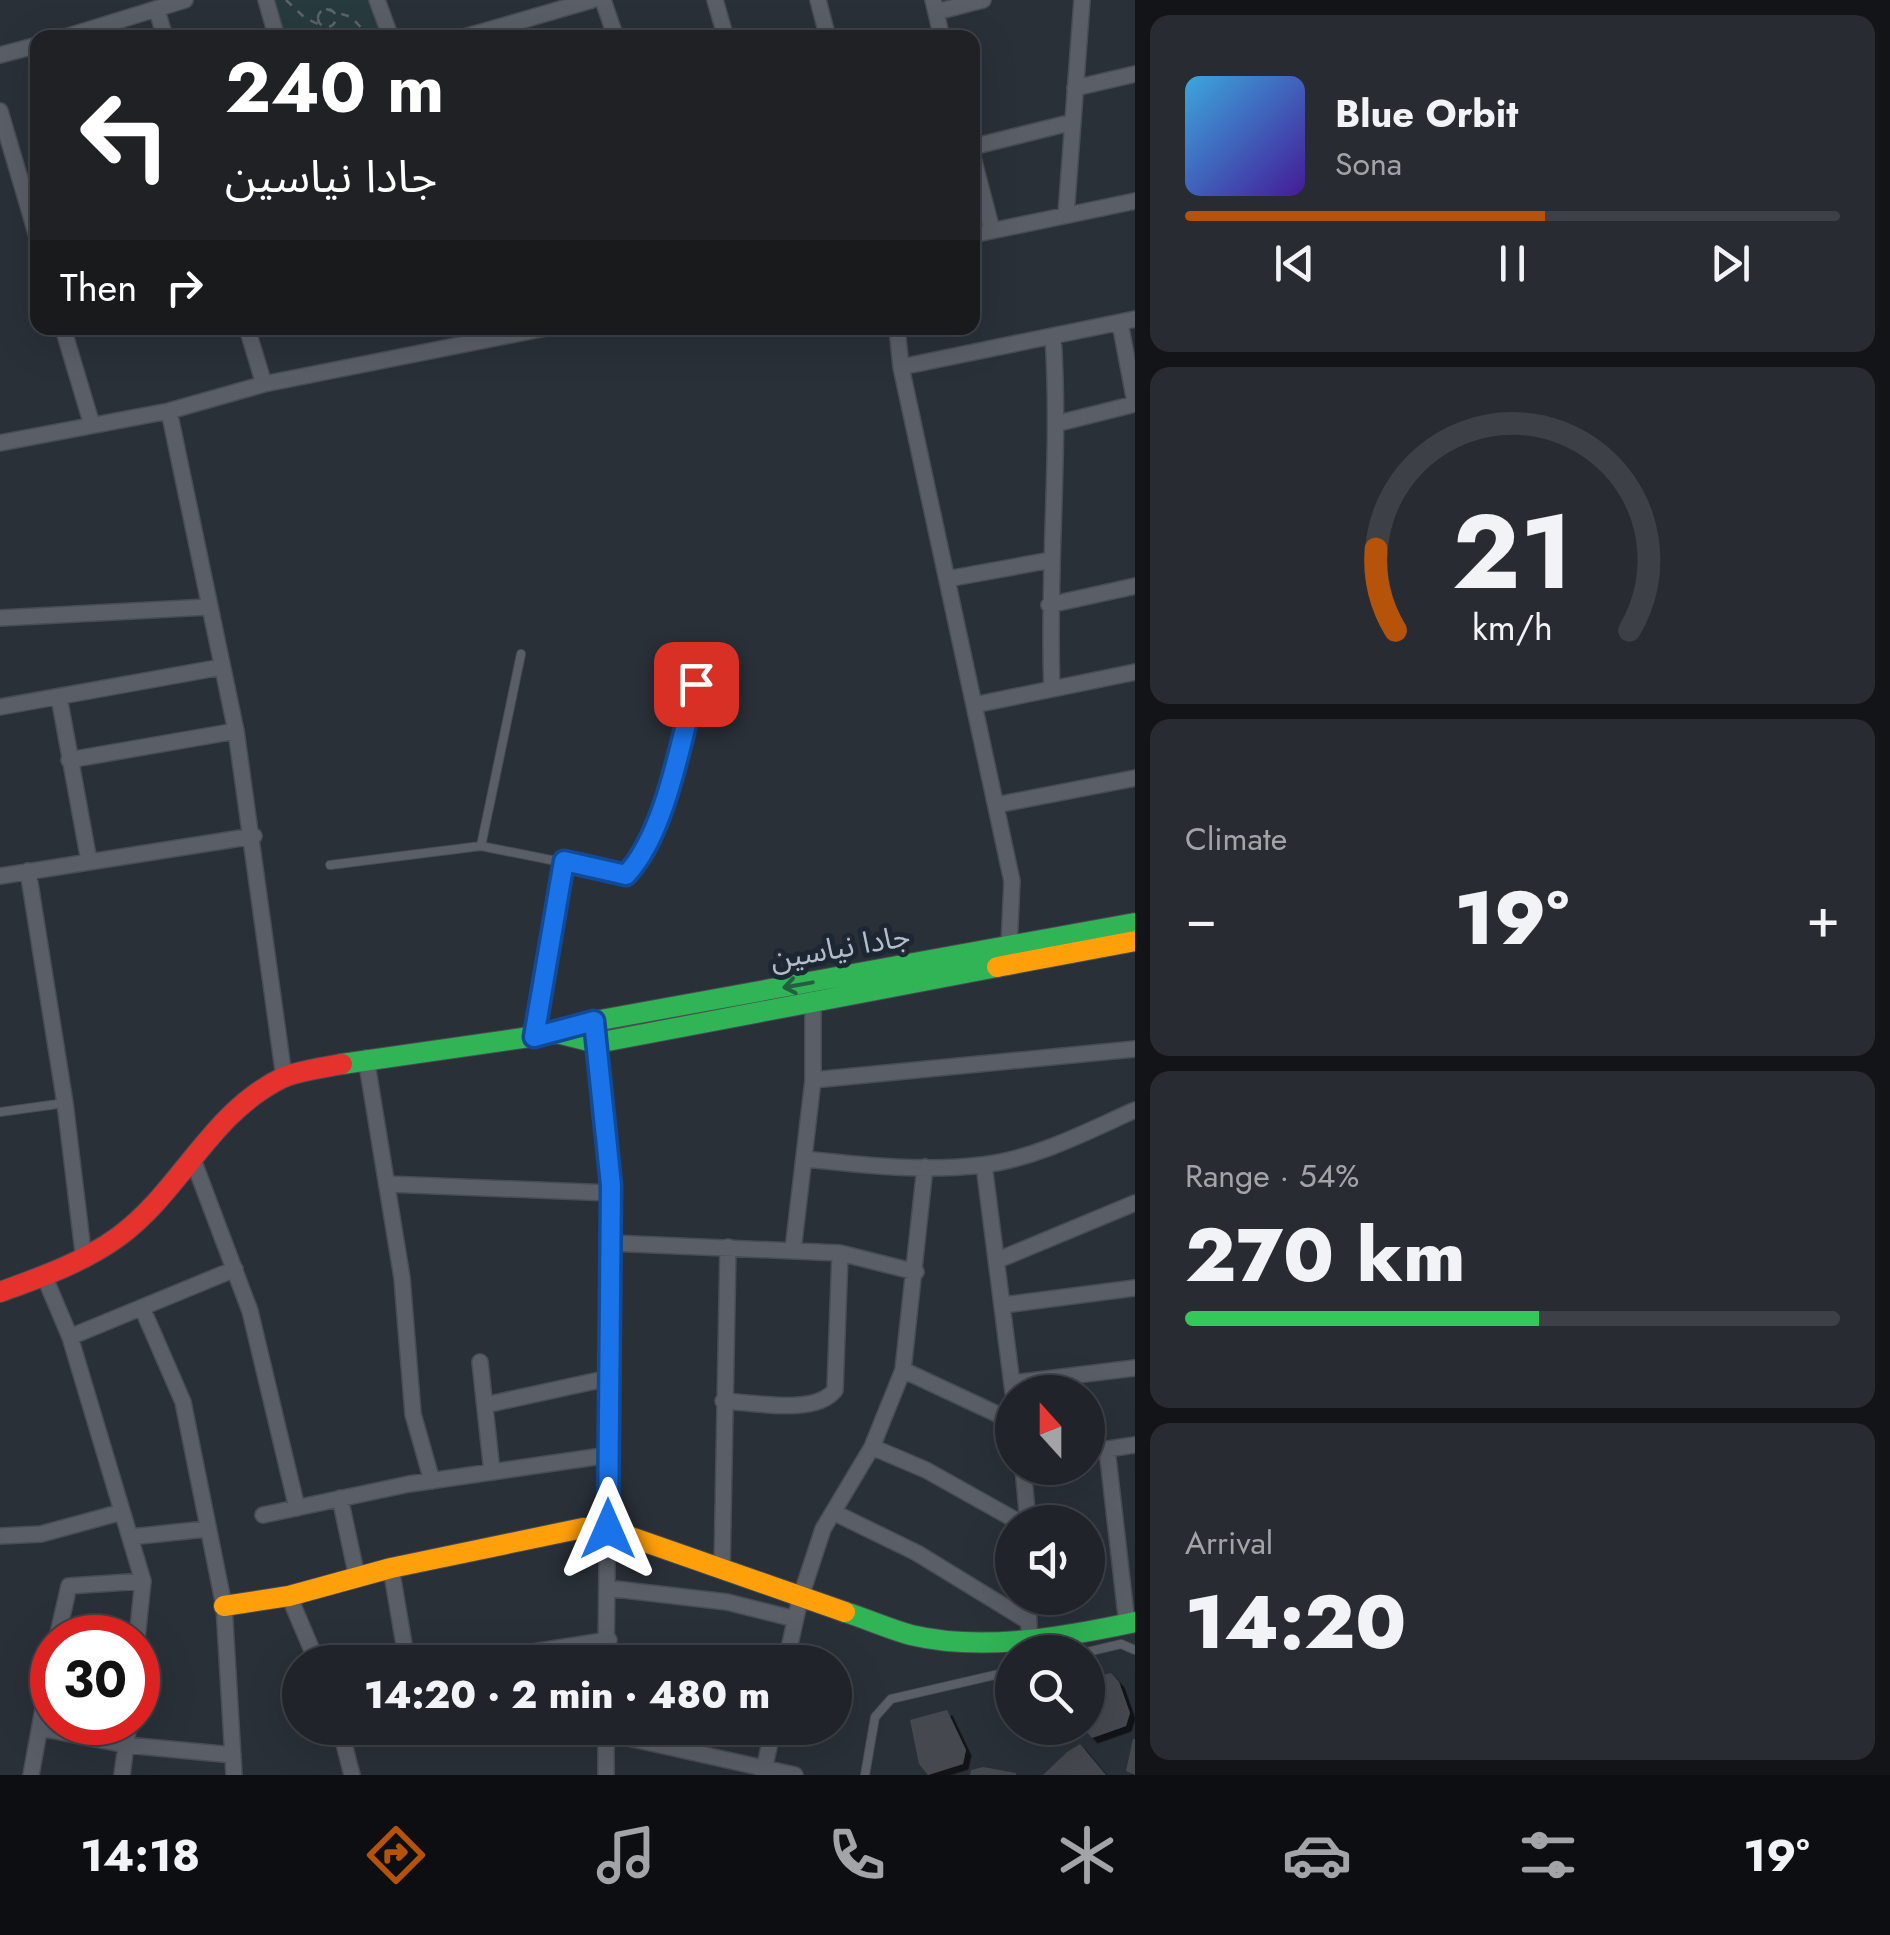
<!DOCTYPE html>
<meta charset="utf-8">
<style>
:root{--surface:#20242a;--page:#282c32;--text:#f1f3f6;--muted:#a2a4a8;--line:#3d4147;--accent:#b45309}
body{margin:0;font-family:Jost,"Noto Sans Arabic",sans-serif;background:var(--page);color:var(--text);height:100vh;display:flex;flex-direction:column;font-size:38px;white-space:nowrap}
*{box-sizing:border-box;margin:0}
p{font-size:32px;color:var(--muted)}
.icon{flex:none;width:55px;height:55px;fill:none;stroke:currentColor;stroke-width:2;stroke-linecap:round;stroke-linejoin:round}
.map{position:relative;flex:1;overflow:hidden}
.drawer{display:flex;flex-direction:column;gap:15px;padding:15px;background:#121417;width:755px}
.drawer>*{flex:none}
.hud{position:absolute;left:30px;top:30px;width:950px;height:305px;border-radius:20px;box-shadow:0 10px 40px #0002,0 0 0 2px var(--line);background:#202124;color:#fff;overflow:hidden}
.needle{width:65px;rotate:339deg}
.tools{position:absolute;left:995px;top:1375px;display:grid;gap:20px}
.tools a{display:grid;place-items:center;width:110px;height:110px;border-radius:50%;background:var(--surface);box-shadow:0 10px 40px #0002,0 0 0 2px var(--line);font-size:50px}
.speed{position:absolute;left:30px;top:1615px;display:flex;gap:20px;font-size:50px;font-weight:700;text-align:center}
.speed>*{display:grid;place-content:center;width:130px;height:130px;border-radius:50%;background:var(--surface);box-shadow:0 10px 40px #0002,0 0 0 2px var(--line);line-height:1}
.speed .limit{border:15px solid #d22;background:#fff;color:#111}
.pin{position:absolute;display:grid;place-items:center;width:85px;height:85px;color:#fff;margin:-42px;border-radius:20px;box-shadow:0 5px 15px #0006}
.me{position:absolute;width:110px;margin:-55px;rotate:0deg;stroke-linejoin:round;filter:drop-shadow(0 0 8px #0008)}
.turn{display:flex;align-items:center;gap:35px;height:210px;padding:0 30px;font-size:45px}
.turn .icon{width:130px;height:130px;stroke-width:2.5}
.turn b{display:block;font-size:70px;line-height:85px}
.then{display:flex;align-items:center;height:95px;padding:0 30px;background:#0003;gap:20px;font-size:38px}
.big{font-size:75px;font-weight:800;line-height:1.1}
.drawer .tile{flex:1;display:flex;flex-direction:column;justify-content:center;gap:15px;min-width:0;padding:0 35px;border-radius:20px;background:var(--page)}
.drawer .dial{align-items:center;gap:0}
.dial svg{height:260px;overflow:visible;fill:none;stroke:var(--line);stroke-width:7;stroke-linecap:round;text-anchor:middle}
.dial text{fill:var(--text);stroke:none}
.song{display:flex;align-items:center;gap:30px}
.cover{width:120px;height:120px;border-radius:15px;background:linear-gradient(135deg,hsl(200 70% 55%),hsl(260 70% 35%))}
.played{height:10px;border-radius:5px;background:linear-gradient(90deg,var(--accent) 55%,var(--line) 55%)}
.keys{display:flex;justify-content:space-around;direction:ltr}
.heat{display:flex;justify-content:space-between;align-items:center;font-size:55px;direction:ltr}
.charge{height:15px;border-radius:8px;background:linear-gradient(90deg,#34c759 54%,var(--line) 0)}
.trip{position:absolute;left:282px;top:1645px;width:570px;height:100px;border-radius:50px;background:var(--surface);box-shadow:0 10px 40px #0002,0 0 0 2px var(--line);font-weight:800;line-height:100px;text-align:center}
.tabs{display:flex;height:160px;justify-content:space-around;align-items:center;background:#0d0e11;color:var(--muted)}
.tabs .icon{width:70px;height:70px}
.tabs .active{color:var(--accent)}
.tabs b{font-size:45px;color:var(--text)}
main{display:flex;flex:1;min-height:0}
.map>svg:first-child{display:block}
</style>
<main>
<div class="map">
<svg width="1135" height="1775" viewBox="0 0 1135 1775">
<defs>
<filter id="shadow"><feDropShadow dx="5.5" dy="5.5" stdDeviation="0" flood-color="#0009"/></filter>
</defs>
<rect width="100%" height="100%" fill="#2a3038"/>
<path fill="#273a3e" d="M266,0H377L391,37H277Z"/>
<path fill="#444950" filter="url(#shadow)" d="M1111,1673L1119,1682L1130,1713L1126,1726L1092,1738L1083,1728H1088V1679Z
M947,1710L966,1750L963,1764L928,1775L919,1764L910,1720Z
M1133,1739H1135V1775L1126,1771Z
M1080,1744L1106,1775H1043L1067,1752Z
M983,1767L1016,1773V1775H970L971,1770Z"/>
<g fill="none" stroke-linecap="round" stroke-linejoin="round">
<g stroke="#484c53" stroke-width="10">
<path id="lane" d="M481,846L521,654
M330,865L481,846L626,875C666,833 681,739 696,684
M534,1032L564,861
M0,1112L65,1103
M1087,1652L1121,1644L1135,1650
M865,1775L875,1717L891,1699L1012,1671"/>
</g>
<g stroke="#484c53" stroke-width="18">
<path id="street" d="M266,0L277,38
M377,0L391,38
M603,0L616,38
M715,0L726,38
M818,0L828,38
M933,0L942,38
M157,10L165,38
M936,12L983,0
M62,38L185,0
M461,38L592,0
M0,55L38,45
M1075,88L1135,74
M0,111L38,240
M972,147L1073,122
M972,154L992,230
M1066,215L1082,0
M972,235L1135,201
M1120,323L1135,402
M63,328L92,425
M247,328L264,384
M897,328L901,367L1012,881L1009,947
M901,367L1135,319
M169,411L236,731L284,1077
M1059,423L1135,404
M0,443L169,411L264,384L546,328
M947,579L1051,560
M1049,605L1135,586
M0,618L208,607
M1052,689C1047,571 1061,454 1053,336
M59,697L89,861
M974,705L1135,672
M0,707L222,667
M69,760L236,731
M996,805L1135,778
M28,871L65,1103L84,1260
M0,876L254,836
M596,1032L611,1185L606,1662
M366,1058L402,1278L413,1414L432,1481
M813,1080L1135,1049
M192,1157L250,1311L297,1508
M804,1159C863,1165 923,1172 982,1165C1035,1159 1088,1131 1135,1110
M984,1165L1013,1392
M387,1184L611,1193
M610,1243L840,1253L916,1272
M793,1250L813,1080V1000
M998,1260L1135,1203
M45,1278L70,1337L143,1581L137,1638
M1003,1305L1135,1288
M143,1310L183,1402L224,1606L234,1775
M70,1337L235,1269
M480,1362L492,1472
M903,1370L1012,1421
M1012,1383L1135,1368
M723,1401C753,1402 815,1416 835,1390L840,1253
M485,1405L609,1378
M872,1447L926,1470L1019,1522
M1107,1449L1127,1624
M1088,1452L1135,1445
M1023,1468L1028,1522
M340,1498L357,1577
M833,1512L917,1553L1028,1621
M263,1515L409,1484L609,1455
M0,1536L41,1534L122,1512
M130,1537L206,1529
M391,1568L407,1662
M722,1570L728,1247
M607,1588L727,1602L795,1619
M289,1596L317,1662
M1028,1598L1029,1628
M57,1638L69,1586L143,1581
M469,1662L609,1640
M786,1662L800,1599L823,1529L872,1447L903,1370L925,1167
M40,1728L126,1745L233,1755
M340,1728L352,1775
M606,1733L795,1775
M31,1775L52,1660
M122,1775L129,1722
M606,1775V1728
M763,1775L773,1728"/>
</g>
<g stroke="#484c53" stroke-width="22">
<path id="fast" d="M558,1033L595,1021L1135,923
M342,1064L557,1033L597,1043L997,967
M845,1612C867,1619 889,1629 911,1635C982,1652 1065,1637 1135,1622"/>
</g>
<g stroke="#484c53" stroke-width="22">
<path id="slow" d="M997,967L1135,941
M224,1606L289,1596L391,1568L583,1528L608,1529L845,1612"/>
</g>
<g stroke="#484c53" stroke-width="22">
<path id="jam" d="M0,1292C41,1277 82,1263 118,1237C181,1191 210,1113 282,1078C300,1070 323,1068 342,1064"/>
</g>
<path stroke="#5d636a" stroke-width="2.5" stroke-dasharray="8 8" stroke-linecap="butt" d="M286,0L305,18L320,25
M326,9L351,17L371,38
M318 18a9 9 0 1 1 18 0a9 9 0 1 1-18 0Z"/>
<use href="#lane" stroke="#5a5e66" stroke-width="8"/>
<use href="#street" stroke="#5a5e66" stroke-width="15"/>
<use href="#fast" stroke="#30b455" stroke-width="20"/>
<use href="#slow" stroke="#ff9f0a" stroke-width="20"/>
<use href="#jam" stroke="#e5322d" stroke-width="20"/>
</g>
<defs><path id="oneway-shaft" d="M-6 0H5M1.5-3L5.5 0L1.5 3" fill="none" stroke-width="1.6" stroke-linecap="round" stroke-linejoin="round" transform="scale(2.5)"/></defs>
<use stroke="#255f41" href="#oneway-shaft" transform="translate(798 985) rotate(170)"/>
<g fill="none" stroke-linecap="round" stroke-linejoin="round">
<g stroke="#114b97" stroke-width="25">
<path id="route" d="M608,1529L611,1185L594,1021L534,1037L564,861L626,875C666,833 681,739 696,684"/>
</g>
<use href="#route" stroke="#1a73e8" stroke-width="18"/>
</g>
<g text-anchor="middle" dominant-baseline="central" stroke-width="10" stroke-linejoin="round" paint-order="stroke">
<g font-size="30" fill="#b4bcc9" stroke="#1d2633">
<text transform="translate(840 947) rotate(-10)">جادا نیاسین</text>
</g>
</g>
</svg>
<div class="tools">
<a><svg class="needle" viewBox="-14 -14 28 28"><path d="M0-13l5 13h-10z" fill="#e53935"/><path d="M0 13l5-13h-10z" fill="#a2a4a8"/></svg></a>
<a><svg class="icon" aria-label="sound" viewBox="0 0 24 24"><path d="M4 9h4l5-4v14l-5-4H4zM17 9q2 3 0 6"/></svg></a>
<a><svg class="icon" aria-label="search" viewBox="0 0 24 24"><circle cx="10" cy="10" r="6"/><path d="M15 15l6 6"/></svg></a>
</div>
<div class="speed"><div class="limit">30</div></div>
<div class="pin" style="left:696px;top:684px;background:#d93025"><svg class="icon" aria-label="arrive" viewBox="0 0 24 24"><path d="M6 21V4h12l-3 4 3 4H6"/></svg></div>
<svg class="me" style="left:608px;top:1529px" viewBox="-20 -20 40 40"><path d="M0-17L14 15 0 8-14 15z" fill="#1a73e8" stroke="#fff" stroke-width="4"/></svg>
<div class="trip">14:20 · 2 min · 480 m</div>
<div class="hud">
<div class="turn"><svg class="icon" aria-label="left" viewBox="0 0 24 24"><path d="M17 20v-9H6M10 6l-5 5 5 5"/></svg><div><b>240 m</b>جادا نیاسین</div></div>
<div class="then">Then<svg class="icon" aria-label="right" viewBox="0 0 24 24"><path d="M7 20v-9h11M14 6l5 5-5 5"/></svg></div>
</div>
</div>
<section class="drawer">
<div class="tile">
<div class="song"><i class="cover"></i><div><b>Blue Orbit</b><p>Sona</p></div></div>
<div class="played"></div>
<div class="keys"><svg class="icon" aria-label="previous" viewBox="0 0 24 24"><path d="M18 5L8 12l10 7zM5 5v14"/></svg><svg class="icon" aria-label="pause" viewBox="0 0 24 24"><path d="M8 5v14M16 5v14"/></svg><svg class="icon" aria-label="next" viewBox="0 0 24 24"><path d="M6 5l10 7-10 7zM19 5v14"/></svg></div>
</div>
<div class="tile dial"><svg viewBox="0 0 100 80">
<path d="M14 69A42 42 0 1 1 86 69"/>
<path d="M14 69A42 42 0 0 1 8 44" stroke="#b45309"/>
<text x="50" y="56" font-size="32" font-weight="700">21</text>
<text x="50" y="72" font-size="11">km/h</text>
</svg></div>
<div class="tile"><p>Climate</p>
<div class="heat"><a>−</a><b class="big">19°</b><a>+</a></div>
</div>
<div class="tile"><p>Range · 54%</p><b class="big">270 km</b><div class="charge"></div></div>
<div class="tile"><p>Arrival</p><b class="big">14:20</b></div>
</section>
</main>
<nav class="tabs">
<b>14:18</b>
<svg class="icon active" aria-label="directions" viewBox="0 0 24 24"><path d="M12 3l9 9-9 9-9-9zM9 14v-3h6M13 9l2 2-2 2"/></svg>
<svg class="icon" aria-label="music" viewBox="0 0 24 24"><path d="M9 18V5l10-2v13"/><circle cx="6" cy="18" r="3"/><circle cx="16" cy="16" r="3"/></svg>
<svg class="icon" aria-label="phone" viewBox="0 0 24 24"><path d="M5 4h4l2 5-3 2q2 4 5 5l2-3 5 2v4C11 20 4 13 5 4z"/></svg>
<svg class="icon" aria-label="climate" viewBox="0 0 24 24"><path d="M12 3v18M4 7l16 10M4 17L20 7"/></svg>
<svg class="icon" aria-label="car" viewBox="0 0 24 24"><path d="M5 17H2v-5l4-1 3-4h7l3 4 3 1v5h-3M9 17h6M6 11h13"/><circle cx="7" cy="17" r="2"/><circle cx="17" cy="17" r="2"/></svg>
<svg class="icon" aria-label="filters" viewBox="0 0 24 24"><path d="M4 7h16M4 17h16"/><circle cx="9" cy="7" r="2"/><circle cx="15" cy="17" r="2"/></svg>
<b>19°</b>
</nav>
